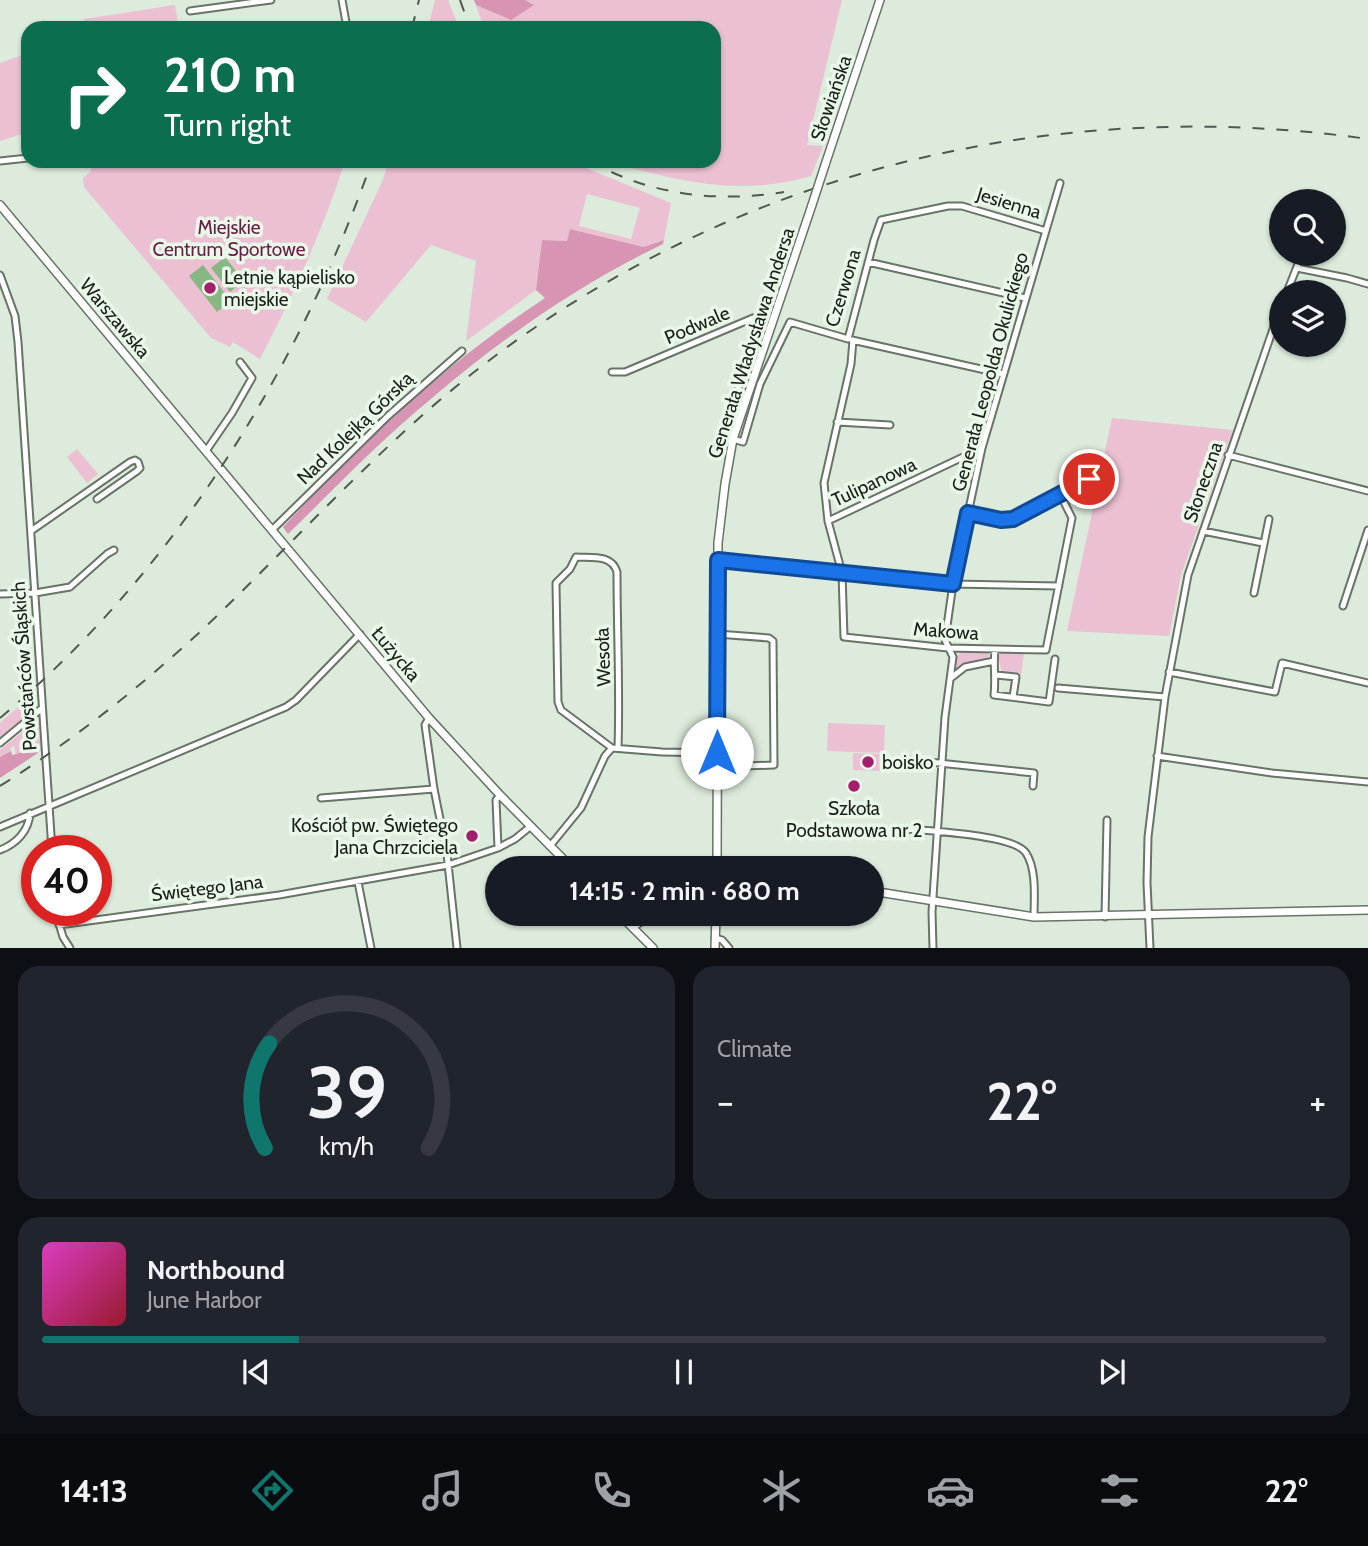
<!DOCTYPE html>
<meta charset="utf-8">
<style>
:root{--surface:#171b24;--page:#20242c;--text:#f1f3f6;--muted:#9ea1a6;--line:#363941;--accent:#0f766e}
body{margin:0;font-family:Cabin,sans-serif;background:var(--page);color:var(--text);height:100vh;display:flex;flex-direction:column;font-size:26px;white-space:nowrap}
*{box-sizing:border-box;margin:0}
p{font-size:23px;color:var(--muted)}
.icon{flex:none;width:38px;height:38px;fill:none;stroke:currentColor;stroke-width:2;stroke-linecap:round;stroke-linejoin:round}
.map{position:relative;height:948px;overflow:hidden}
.panel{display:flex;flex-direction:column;gap:18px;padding:18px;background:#0d0f14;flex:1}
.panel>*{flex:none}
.top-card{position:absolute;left:21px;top:21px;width:700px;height:147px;border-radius:21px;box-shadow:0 2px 5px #0004;background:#0b6e4f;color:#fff;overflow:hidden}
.fabs{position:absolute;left:1269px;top:189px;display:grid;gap:14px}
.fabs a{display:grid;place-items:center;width:77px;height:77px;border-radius:50%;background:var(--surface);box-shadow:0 2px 5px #0004;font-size:35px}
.speed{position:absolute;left:21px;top:835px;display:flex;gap:14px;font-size:35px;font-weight:700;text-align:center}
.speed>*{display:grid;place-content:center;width:91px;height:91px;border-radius:50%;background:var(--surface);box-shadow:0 2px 5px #0004;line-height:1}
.speed .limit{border:10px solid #d22;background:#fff;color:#111}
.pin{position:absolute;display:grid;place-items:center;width:60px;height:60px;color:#fff;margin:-30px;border:4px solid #fff;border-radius:50%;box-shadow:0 2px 7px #0007}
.me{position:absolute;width:77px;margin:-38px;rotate:0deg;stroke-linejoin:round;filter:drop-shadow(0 0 5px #0008)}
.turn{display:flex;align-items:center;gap:24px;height:147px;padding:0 28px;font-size:32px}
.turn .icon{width:91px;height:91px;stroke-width:2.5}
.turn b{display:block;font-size:49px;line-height:60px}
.big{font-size:52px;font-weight:700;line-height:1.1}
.panel .card{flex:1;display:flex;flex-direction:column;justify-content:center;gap:10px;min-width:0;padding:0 24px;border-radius:21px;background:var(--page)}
.panel .dial{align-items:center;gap:0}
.dial svg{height:182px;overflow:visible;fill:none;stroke:var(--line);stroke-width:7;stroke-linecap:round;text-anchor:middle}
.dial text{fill:var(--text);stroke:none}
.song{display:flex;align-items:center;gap:21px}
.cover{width:84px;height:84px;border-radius:10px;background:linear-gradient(135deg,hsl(310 70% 55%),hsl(350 70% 35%))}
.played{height:7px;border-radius:4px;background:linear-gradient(90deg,var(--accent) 20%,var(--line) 20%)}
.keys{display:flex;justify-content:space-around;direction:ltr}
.heat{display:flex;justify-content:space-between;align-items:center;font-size:38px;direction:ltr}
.panel .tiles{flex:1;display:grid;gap:18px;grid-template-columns:1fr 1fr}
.card:last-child{grid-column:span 2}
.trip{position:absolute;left:485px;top:856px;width:399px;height:70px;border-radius:35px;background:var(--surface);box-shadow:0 2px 5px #0004;font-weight:700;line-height:70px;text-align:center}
.tab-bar{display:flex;height:112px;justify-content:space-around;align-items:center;background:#090b0e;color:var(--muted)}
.tab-bar .icon{width:49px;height:49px}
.tab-bar .active{color:var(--accent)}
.tab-bar b{font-size:32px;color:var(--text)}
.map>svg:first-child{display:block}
</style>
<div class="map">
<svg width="1368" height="948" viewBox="0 0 1368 948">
<rect width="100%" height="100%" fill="#dcebdb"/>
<path fill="#ebc0d3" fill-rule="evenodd" d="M435,0H448L459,28H428Z
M525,0H842L807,145L823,146L811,176C740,197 678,181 609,162L607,161H714V28H484L476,5L511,20L533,5Z
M175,5L179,28H87L84,19Z
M28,53V132L0,141V63Z
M90,161H345C323,230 293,295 260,359L233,342L230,347L211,338L84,187L83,178L91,171Z
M389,161H575L586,168L671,203L664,240L644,247L571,229L567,241L542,240L536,290L466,341L476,261L431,245L366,322L327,299L382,182ZM587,194L640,208L631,239L579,226Z
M1112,418L1233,430L1181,575L1169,636L1067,631Z
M77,449L98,474L87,483L67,457Z
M961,652H986L989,654L988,657L966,664L954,672L955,658Z
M1001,653H1024L1021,675L1002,673L998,657Z
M25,701L32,711L25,719L0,740V723Z
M39,723L41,751L38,753L36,750L16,754L14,746L10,748L11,751L0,757V750L32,724Z
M828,723L885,725L884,753L827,751Z
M853,753L884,754L883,771L853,770Z"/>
<path fill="#d795b3" d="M474,0H525L534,5L511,20L476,5Z
M570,229L644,247L664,240L663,244C580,284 502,338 432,398C381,440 335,488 288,534L283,527C365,440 445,364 545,298L536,290L542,240L567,241Z
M34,749L38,753L0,778V757L11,751L12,755Z"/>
<path fill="#89b784" d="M225,257L244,281L230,292L211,268Z
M203,265L231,301L217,312L189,276Z"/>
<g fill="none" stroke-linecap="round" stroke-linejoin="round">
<g stroke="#677466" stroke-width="9">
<path id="street" d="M342,0L347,28
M190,11L271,0
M0,161L28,158
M868,262L1025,298
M1297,268L1347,278L1368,284
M0,275L15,316L18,342L52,850
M1287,292L1302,254
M852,340L1003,374
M612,372H625L753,318L757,325L729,419L733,439L743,442L760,384L790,322L848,339L874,240L881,220L948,206H962L1046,231
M837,422L890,425
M982,448L828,521L842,573L844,637L948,648L1046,650L1072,518L1060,494
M206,451L232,413L252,378L240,362
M1228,455L1368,491
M968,513L1001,520L1013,518L1089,479
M828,521L824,483L851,364L853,340
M272,530L388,416L462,351
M31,531L130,462L135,460L138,462L140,468L137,471L97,499
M1203,531L1263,543
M718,560L953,584L1059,586
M1254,593L1269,519
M0,594L35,593L70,587L107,554L114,550
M1343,606L1368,530
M995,650C993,665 996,679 994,695L1049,702L1055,659
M1169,672L1275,692L1282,663L1368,683
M996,675L1016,677L1013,697
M951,678L965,667L994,661
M1058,688L1165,697
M429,718L425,725L434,789L447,854L457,948
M0,743L41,709
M618,748C620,689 617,631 617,572C612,554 591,558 576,557L570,569L556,583L558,702L561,710L612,748L662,752L717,753
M1157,756L1272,773L1368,782
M910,760L1034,773L1033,786
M717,767L774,765L773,641L769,638L717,634
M321,798L434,789
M0,827L286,707L296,700L360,634
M907,829C930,831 1015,835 1026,853C1037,870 1034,898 1034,917
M550,846L581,808L605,756L612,748
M498,848L496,800L500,795
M0,850C16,844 29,831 30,813
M358,882L371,948
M55,910L63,937L70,948
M1105,917L1107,820
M59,925L279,895L448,865L498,848L515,839L531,826
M715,938L722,940L729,948
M933,948L932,912L945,717L953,657L945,640L953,584L982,448L1060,183
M1150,948L1147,883L1148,837L1165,697L1188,575L1281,306"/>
</g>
<g stroke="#677466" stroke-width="10">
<path id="secondary" d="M825,165L880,0
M0,205L429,718L500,795L572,868
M717,868L718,543L725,484L733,439L812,205
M872,891L1034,917L1368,910
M619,914L653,948
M633,927L640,922L666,914
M715,948L716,914"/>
</g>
<use href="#street" stroke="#fff" stroke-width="5"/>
<use href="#secondary" stroke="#fff" stroke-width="7"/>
<path stroke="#50584f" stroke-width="2" stroke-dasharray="12 12" stroke-linecap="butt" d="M460,0L470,28
M412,28L419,0
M590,161C649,195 717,203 784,192
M0,718C173,573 297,373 372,161
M0,786C72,741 139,688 201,631C274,562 342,487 417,420C677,187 1024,90 1368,139"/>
<g stroke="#677466" stroke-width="10" stroke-linecap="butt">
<path id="secondary-bridge" d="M812,205L825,165"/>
</g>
<use href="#secondary-bridge" stroke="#fff" stroke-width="7"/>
</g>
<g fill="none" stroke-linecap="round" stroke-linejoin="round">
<g stroke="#114b97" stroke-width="18">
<path id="route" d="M717,753L718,560L953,584L968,513L1001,520L1013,519L1089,479"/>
</g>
<use href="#route" stroke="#1a73e8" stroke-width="12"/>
</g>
<g fill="#a31f6d" stroke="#e9f8e8" stroke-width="2.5">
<circle cx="210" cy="288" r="7"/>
<circle cx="868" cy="762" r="7"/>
<circle cx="854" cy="786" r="7"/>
<circle cx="472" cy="836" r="7"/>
</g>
<g text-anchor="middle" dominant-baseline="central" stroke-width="7" stroke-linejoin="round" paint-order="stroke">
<g font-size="19" fill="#1a1f19" stroke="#e9f8e8">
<text transform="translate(831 98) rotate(-71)">Słowiańska</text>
<text transform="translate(1009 203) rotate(17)">Jesienna</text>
<text transform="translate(843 288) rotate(-73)">Czerwona</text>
<text transform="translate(115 318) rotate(50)">Warszawska</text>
<text transform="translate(697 325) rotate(-23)">Podwale</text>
<text transform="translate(751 343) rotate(-72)">Generała Władysława Andersa</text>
<text transform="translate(990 372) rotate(-75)">Generała Leopolda Okulickiego</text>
<text transform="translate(355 428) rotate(-44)">Nad Kolejką Górską</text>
<text transform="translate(874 482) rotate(-25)">Tulipanowa</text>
<text transform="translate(1203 482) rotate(-71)">Słoneczna</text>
<text transform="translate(946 631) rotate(4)">Makowa</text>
<text transform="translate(396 654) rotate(50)">Łużycka</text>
<text transform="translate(603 657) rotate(-92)">Wesoła</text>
<text transform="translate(24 666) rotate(-94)">Powstańców Śląskich</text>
<text transform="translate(207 888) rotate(-7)">Świętego Jana</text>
</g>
<g font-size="19" fill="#681c46" stroke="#e9f8e8">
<text x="229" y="227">Miejskie<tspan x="229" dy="22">Centrum Sportowe</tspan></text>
</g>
<g font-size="19" fill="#1a1f19" stroke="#e9f8e8" text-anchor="start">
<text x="224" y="277">Letnie kąpielisko<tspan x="224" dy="22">miejskie</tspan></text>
<text x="882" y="762">boisko</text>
<text x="854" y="808" text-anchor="middle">Szkoła<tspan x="854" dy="22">Podstawowa nr 2</tspan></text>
<text x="458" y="825" text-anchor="end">Kościół pw. Świętego<tspan x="458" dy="22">Jana Chrzciciela</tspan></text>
</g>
</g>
</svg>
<div class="fabs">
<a><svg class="icon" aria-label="search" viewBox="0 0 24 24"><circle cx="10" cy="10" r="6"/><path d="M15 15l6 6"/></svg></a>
<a><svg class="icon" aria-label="layers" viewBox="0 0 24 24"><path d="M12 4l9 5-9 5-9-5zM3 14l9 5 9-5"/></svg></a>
</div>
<div class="speed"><div class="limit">40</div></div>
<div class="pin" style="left:1089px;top:479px;background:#d93025"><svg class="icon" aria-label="arrive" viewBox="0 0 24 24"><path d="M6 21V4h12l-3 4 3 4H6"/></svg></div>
<svg class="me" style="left:717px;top:753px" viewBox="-20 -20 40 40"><circle r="19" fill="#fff"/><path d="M0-13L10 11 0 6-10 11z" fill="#1a73e8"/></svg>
<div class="trip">14:15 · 2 min · 680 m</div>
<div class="top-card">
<div class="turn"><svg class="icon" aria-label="right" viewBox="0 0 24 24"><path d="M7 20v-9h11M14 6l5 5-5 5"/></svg><div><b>210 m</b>Turn right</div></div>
</div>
</div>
<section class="panel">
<div class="tiles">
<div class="card dial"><svg viewBox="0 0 100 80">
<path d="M14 69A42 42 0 1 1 86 69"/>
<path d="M14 69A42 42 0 0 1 16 23" stroke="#0f766e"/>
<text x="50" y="56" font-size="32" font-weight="700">39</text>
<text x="50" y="72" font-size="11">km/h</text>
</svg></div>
<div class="card"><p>Climate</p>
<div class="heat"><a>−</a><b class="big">22°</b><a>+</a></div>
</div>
<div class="card">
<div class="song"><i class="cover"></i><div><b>Northbound</b><p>June Harbor</p></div></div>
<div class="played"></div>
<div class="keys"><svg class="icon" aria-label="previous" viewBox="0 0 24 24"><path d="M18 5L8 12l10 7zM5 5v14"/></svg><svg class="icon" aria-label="pause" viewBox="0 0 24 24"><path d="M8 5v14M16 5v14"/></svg><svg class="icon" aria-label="next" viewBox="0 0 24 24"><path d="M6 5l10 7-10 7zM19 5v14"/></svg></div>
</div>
</div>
</section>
<nav class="tab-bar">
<b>14:13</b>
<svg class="icon active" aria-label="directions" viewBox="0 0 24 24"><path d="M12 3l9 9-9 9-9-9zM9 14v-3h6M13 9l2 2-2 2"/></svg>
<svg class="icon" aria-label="music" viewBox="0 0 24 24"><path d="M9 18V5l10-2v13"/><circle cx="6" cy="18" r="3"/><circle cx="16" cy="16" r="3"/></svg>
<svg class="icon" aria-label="phone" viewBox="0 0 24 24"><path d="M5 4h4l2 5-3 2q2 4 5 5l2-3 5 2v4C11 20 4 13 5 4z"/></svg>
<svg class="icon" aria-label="climate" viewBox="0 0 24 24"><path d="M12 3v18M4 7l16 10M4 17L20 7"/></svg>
<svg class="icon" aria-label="car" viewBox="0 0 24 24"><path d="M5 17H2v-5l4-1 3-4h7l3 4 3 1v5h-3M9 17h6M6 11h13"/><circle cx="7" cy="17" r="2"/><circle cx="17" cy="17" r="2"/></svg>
<svg class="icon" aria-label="filters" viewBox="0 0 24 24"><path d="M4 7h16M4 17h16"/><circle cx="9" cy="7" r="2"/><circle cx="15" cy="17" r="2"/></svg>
<b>22°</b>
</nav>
